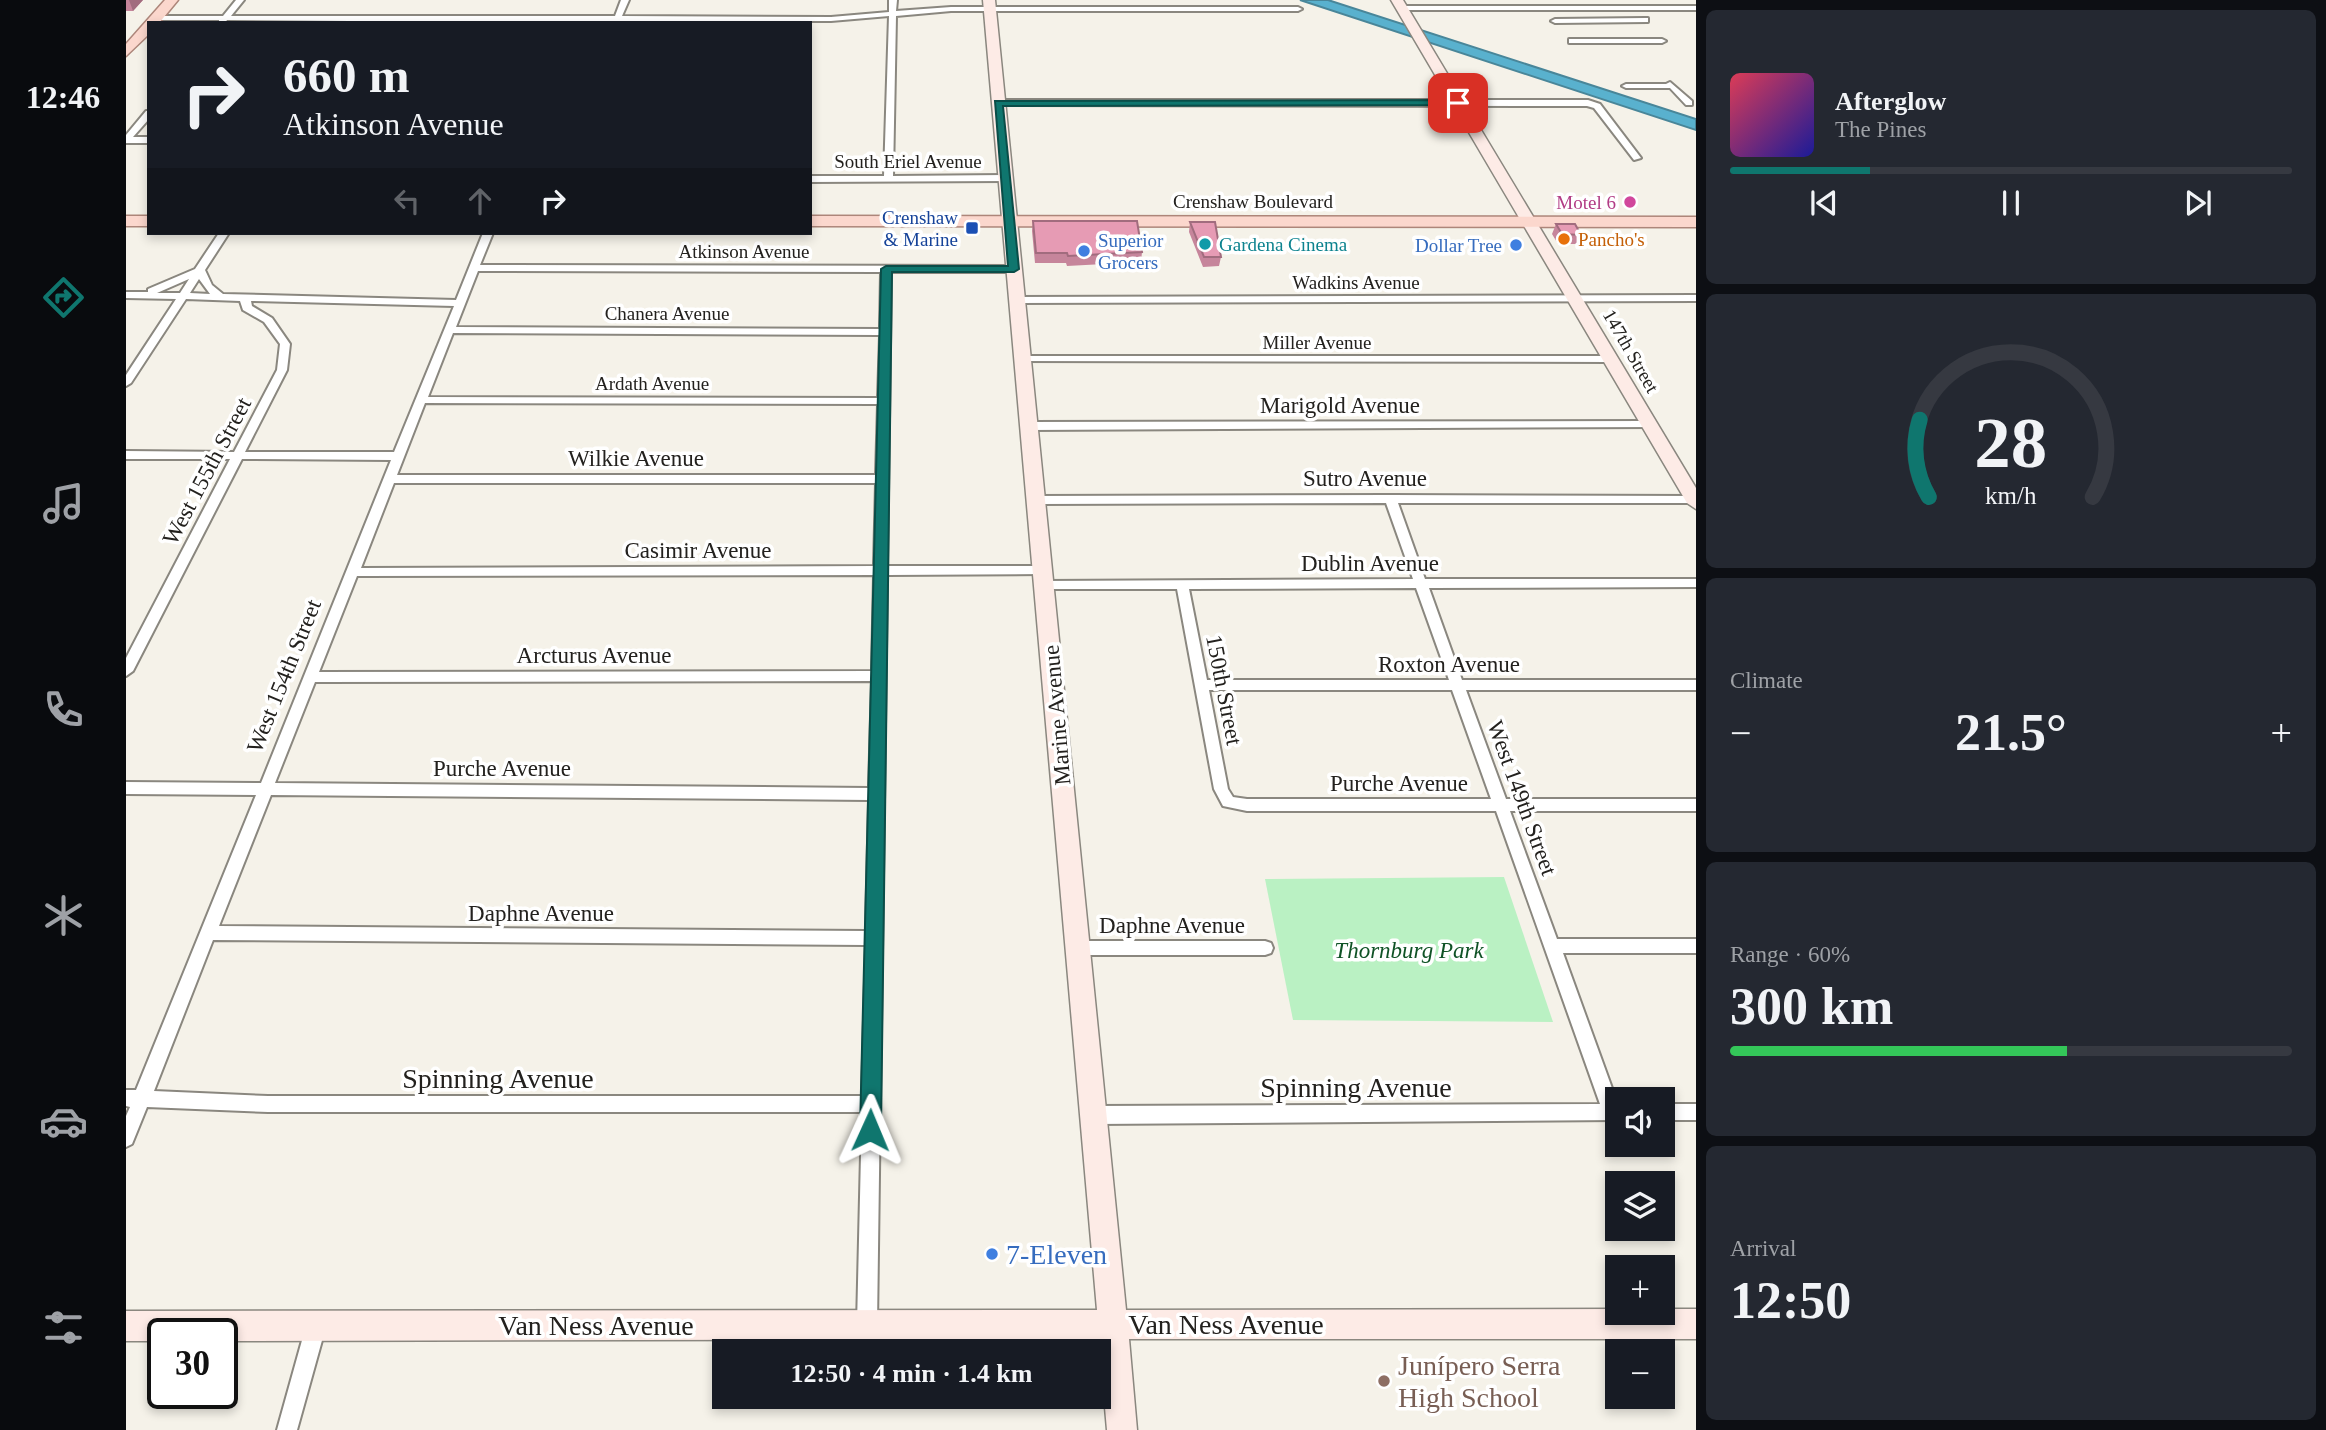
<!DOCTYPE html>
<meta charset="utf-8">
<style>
:root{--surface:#171b24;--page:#242831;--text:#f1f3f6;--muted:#9ea1a6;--line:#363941;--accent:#0f766e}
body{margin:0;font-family:"Times New Roman",serif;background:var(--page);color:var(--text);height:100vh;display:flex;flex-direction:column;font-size:26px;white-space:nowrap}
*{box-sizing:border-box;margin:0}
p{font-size:23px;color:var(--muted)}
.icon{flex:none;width:38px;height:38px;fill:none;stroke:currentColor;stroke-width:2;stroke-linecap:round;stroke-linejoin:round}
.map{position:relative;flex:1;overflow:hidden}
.side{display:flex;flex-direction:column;gap:10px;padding:10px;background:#0d0f14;width:630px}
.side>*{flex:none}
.hud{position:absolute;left:21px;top:21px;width:665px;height:214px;border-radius:0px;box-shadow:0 4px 10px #0003;background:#171b24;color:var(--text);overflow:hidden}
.controls{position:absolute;left:1479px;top:1087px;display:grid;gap:14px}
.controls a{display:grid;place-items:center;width:70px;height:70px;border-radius:0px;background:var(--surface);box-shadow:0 4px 10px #0003;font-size:35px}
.speed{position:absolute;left:21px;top:1318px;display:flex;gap:14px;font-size:35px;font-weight:700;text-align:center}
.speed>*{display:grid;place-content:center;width:91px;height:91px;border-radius:50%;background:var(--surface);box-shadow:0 4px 10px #0003;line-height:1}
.speed .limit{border:4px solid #111;border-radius:10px;background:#fff;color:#111}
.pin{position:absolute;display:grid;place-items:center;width:60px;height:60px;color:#fff;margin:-30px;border-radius:14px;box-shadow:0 4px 10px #0006}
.me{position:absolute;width:77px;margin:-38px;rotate:1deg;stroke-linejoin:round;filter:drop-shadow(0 0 5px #0008)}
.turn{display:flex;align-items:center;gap:24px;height:147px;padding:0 21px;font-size:32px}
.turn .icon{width:91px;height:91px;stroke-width:2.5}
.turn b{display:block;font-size:49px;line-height:60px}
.lanes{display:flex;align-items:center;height:66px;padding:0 21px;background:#0003;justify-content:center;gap:35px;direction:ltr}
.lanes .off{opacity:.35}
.big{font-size:52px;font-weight:600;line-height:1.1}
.side .card{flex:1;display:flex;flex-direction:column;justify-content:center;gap:10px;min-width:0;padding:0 24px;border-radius:10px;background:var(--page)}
.side .dial{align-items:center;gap:0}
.dial svg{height:182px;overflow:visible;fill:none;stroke:var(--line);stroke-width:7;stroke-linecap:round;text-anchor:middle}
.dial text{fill:var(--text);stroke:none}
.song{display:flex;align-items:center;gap:21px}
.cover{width:84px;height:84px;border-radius:10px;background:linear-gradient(135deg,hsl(350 70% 55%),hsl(240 70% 35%))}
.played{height:7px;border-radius:4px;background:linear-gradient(90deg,var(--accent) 25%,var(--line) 25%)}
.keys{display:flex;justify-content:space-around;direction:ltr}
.heat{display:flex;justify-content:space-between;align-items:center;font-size:38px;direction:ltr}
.charge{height:10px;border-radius:5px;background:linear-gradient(90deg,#34c759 60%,var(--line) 0)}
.trip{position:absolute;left:586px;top:1339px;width:399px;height:70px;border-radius:0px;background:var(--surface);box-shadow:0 4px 10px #0003;font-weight:600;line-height:70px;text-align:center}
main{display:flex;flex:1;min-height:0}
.tab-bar{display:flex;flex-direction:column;width:126px;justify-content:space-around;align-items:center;background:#090b0e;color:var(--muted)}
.tab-bar .icon{width:49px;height:49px}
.tab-bar .on{color:var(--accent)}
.tab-bar b{font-size:32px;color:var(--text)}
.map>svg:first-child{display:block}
</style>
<main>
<nav class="tab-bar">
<b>12:46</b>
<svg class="icon on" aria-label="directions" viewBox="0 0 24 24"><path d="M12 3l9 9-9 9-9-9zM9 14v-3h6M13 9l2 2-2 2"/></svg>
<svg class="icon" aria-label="music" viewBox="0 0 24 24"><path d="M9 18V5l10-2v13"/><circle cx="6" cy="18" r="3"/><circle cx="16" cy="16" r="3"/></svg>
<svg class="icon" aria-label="phone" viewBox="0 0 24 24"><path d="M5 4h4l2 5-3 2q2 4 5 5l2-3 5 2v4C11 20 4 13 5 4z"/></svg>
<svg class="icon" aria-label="climate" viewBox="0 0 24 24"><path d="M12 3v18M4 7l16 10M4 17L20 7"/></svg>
<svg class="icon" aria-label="car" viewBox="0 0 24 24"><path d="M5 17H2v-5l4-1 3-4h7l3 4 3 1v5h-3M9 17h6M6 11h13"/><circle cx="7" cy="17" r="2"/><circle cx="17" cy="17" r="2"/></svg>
<svg class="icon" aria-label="filters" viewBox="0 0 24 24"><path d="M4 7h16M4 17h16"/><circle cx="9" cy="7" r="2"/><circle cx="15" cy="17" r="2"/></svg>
</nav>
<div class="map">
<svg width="1570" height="1430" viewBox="0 0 1570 1430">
<rect width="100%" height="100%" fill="#f5f2e9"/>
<path fill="#baf1c3" d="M1378,877L1427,1022L1167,1020L1139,879Z"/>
<path fill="#59b1ce" stroke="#498699" stroke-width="2" d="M1174,0H1202L1570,119V130Z"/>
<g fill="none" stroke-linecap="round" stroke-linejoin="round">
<g stroke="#8a877f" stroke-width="4">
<path id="street" d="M110,0H118L105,16H489L495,0H503L496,16L705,17L763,12V0H771L770,11L825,7H1172L1176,9L1172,11H825L770,16L767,176L879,175L884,178L879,181L684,182V176H758L763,16L705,21H495L494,23L101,20L99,23H93V20H30L26,18L30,16H97Z
M1276,6H1570V10H1273L1272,8Z
M1519,18H1522V22L1429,23L1425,21L1429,19Z
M1446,39H1536L1540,41L1536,43H1443V39Z
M1544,82L1566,101V105H1560L1544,88H1500L1496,86L1500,84H1540Z
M872,100H1462L1474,104L1515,158L1508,160L1468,108L1461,106L869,105V101Z
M20,111H23V119L7,137H23V143H0V135Z
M93,233H103L79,270L86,285L97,294L330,300L357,233H367L354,265L888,266L893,269L888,272H765L761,566H917L923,570L917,574L761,575L751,1325L748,1332L741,1335L734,1332L731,1325L736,1112H142L21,1107L6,1144L0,1147V1116L4,1107L0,1106V1090H10L130,795L0,794V782L135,783L265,460L116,459L7,671L0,676V658L104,459H0V451L108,452L151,370L154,344L138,322L117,310L114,301L60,299L5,383L0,386V375L50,299L0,298V292H22V289L69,269ZM352,271L755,272L754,329L330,327ZM63,279L54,293H31ZM73,279L84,294L64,293ZM125,301L328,306L268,452H119L161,370L164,344L146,318L126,306ZM327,333L754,335L752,398L302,397ZM299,403L752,404L750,475H271ZM268,483H750L748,566L235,568ZM748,575L746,671L193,672L231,576ZM746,681L743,788L149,783L189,682ZM145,795L743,800L740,931L93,926ZM87,940L740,945L736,1096H142L28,1091Z
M1570,295V301L891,303L886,300L891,297Z
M896,356H1485L1490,359L1485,362L892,361L891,359Z
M1523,421L1529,425L1527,427L904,430L898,426L904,422Z
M1264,495L1570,496V502L1567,503H1272L1299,579H1570V587L1303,588L1336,680H1570V690H1340L1380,799H1570V811H1384L1431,939H1570V953H1437L1491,1102V1120L969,1124L963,1121L960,1115L963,1109L969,1106L1474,1104L1370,811H1121L1097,806L1088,789L1051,589H919L913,585L919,581L1287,579L1260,503L911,504L905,500L911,496ZM1290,588L1323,680H1081L1063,589ZM1083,690H1326L1365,799H1121L1107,797L1102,789Z
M953,941H1139L1145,943L1147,948L1145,953L1139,955H953L947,953L945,948L947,943Z
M1536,1104H1570V1120H1536Z
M190,1316L197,1319L200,1326L171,1430H151L180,1326L183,1319Z"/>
</g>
<g stroke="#8a877f" stroke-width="3">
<path id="secondary" d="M857,0H869L1000,1310L1491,1309V1312H1536V1309H1570V1339H1003L1011,1430H981L973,1339L96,1341V1334H37V1341H0V1311L971,1310Z
M1265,0H1277L1570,488V509L1561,503Z"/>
</g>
<g stroke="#ad867a" stroke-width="3">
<path id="primary" d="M39,0H52L33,23H23V34L0,56V44Z
M0,216H23V226H0Z
M684,216L1570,217V227L684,226Z"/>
</g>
<use href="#street" fill="#fff" fill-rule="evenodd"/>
<use href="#secondary" fill="#fdebe6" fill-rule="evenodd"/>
<use href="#primary" fill="#fbd7cd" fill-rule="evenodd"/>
</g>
<path fill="#c6859b" d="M0,0H17L7,11H0Z
M907,221L1016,252L1015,262L941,266L940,263H909L906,231Z
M1064,222L1095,257L1093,266L1077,267L1063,232Z
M1430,224L1455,235L1451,244H1432L1426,234Z"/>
<path fill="#a16c7e" d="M3,0H17L7,11Z"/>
<path fill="#e69bb4" stroke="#a16c7e" stroke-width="2" d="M907,221H1011L1016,252L942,256L941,253H910Z
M1064,222H1089L1095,257H1078Z
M1430,224H1449L1455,235L1436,234Z"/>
<path fill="#0f766e" stroke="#0a4d48" stroke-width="2" d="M1332,100L1336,105L877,106L893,269L888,272H766L755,1130L752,1137L744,1140L737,1137L734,1130L755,269L760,266H882L869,101Z"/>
<circle fill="#d1479c" stroke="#fff" stroke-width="2.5" cx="1504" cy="202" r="7"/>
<rect fill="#1a4fb4" stroke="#fff" stroke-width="2.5" x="839" y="221" width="14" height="14" rx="3.5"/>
<circle fill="#e8710a" stroke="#fff" stroke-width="2.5" cx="1438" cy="239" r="7"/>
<circle fill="#0f9aa8" stroke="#fff" stroke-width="2.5" cx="1079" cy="244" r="7"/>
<g fill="#3f7fe0" stroke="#fff" stroke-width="2.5">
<circle cx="1390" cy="245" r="7"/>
<circle cx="958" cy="251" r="7"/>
<circle cx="866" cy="1254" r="7"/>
</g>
<circle fill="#8d6e63" stroke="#fff" stroke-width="2.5" cx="1258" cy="1381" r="7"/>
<g text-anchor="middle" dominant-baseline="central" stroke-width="7" stroke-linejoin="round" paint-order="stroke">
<g font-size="19" fill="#23211e" stroke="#fff">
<text x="782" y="161">South Eriel Avenue</text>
<text x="1127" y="201">Crenshaw Boulevard</text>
<text x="618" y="251">Atkinson Avenue</text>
<text x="1230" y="282">Wadkins Avenue</text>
<text x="541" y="313">Chanera Avenue</text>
<text x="1191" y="342">Miller Avenue</text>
<text transform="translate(1505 351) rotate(60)">147th Street</text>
<text x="526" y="383">Ardath Avenue</text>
</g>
<g font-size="19" fill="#b23c85" stroke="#fff" text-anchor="end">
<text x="1490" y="202">Motel 6</text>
</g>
<g font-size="19" fill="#164399" stroke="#fff" text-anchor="end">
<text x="832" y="217">Crenshaw<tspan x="832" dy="22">&amp; Marine</tspan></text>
</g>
<g font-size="19" fill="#c56008" stroke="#fff" text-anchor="start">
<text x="1452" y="239">Pancho's</text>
</g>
<g font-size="19" fill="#366cbe" stroke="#fff" text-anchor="start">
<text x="972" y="240">Superior<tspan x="972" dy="22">Grocers</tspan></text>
<text x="1376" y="245" text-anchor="end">Dollar Tree</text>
</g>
<g font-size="19" fill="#0d838f" stroke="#fff" text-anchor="start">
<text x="1093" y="244">Gardena Cinema</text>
</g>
<g font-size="23" fill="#23211e" stroke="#fff">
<text x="1214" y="405">Marigold Avenue</text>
<text x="510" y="458">Wilkie Avenue</text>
<text transform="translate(81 471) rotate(-62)">West 155th Street</text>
<text x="1239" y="478">Sutro Avenue</text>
<text x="572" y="550">Casimir Avenue</text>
<text x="1244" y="563">Dublin Avenue</text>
<text x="468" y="655">Arcturus Avenue</text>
<text x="1323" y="664">Roxton Avenue</text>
<text transform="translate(158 676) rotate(-68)">West 154th Street</text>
<text transform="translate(1098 690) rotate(79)">150th Street</text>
<text transform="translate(931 715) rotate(-95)">Marine Avenue</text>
<text x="376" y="768">Purche Avenue</text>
<text x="1273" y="783">Purche Avenue</text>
<text transform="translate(1396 798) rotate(70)">West 149th Street</text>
<text x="415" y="913">Daphne Avenue</text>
<text x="1046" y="925">Daphne Avenue</text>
</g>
<g font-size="23" font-style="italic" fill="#105326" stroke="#fff">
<text x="1283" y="950">Thornburg Park</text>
</g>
<g font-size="28" fill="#23211e" stroke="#fff">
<text x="372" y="1078">Spinning Avenue</text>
<text x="1230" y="1087">Spinning Avenue</text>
<text x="1100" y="1324">Van Ness Avenue</text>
<text x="470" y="1325">Van Ness Avenue</text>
</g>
<g font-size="28" fill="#366cbe" stroke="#fff" text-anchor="start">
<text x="880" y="1254">7-Eleven</text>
</g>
<g font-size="28" fill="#785e54" stroke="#fff" text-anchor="start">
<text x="1272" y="1365">Junípero Serra<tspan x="1272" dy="32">High School</tspan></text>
</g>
</g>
</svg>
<div class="controls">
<a><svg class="icon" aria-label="sound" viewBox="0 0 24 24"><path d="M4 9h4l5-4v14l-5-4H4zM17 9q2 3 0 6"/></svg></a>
<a><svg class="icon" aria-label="layers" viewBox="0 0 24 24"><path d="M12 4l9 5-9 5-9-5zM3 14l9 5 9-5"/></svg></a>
<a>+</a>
<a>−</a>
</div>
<div class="speed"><div class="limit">30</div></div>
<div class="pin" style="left:1332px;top:103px;background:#d93025"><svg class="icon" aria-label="arrive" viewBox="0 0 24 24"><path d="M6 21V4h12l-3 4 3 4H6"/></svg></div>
<svg class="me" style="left:744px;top:1130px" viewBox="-20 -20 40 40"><path d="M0-17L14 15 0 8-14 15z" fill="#0f766e" stroke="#fff" stroke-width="4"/></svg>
<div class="trip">12:50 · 4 min · 1.4 km</div>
<div class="hud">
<div class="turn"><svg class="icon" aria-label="right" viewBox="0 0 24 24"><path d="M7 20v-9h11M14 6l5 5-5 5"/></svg><div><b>660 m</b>Atkinson Avenue</div></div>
<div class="lanes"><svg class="icon off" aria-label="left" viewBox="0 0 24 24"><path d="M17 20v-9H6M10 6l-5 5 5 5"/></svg><svg class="icon off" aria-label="ahead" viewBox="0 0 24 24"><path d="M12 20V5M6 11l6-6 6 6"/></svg><svg class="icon" aria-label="right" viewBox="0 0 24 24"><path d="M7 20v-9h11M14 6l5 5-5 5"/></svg></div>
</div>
</div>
<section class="side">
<div class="card">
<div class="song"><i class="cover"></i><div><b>Afterglow</b><p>The Pines</p></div></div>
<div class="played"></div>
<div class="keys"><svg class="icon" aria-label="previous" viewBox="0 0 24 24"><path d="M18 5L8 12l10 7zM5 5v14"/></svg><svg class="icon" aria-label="pause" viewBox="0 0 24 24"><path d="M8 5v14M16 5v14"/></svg><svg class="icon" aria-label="next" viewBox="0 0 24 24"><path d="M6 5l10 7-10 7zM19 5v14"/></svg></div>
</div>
<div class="card dial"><svg viewBox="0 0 100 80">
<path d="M14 69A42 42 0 1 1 86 69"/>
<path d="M14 69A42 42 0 0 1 10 35" stroke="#0f766e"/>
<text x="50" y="56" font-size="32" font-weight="700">28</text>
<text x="50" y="72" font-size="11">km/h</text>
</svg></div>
<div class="card"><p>Climate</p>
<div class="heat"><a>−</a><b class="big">21.5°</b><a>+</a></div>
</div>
<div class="card"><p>Range · 60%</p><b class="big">300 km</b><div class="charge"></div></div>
<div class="card"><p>Arrival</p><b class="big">12:50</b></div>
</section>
</main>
